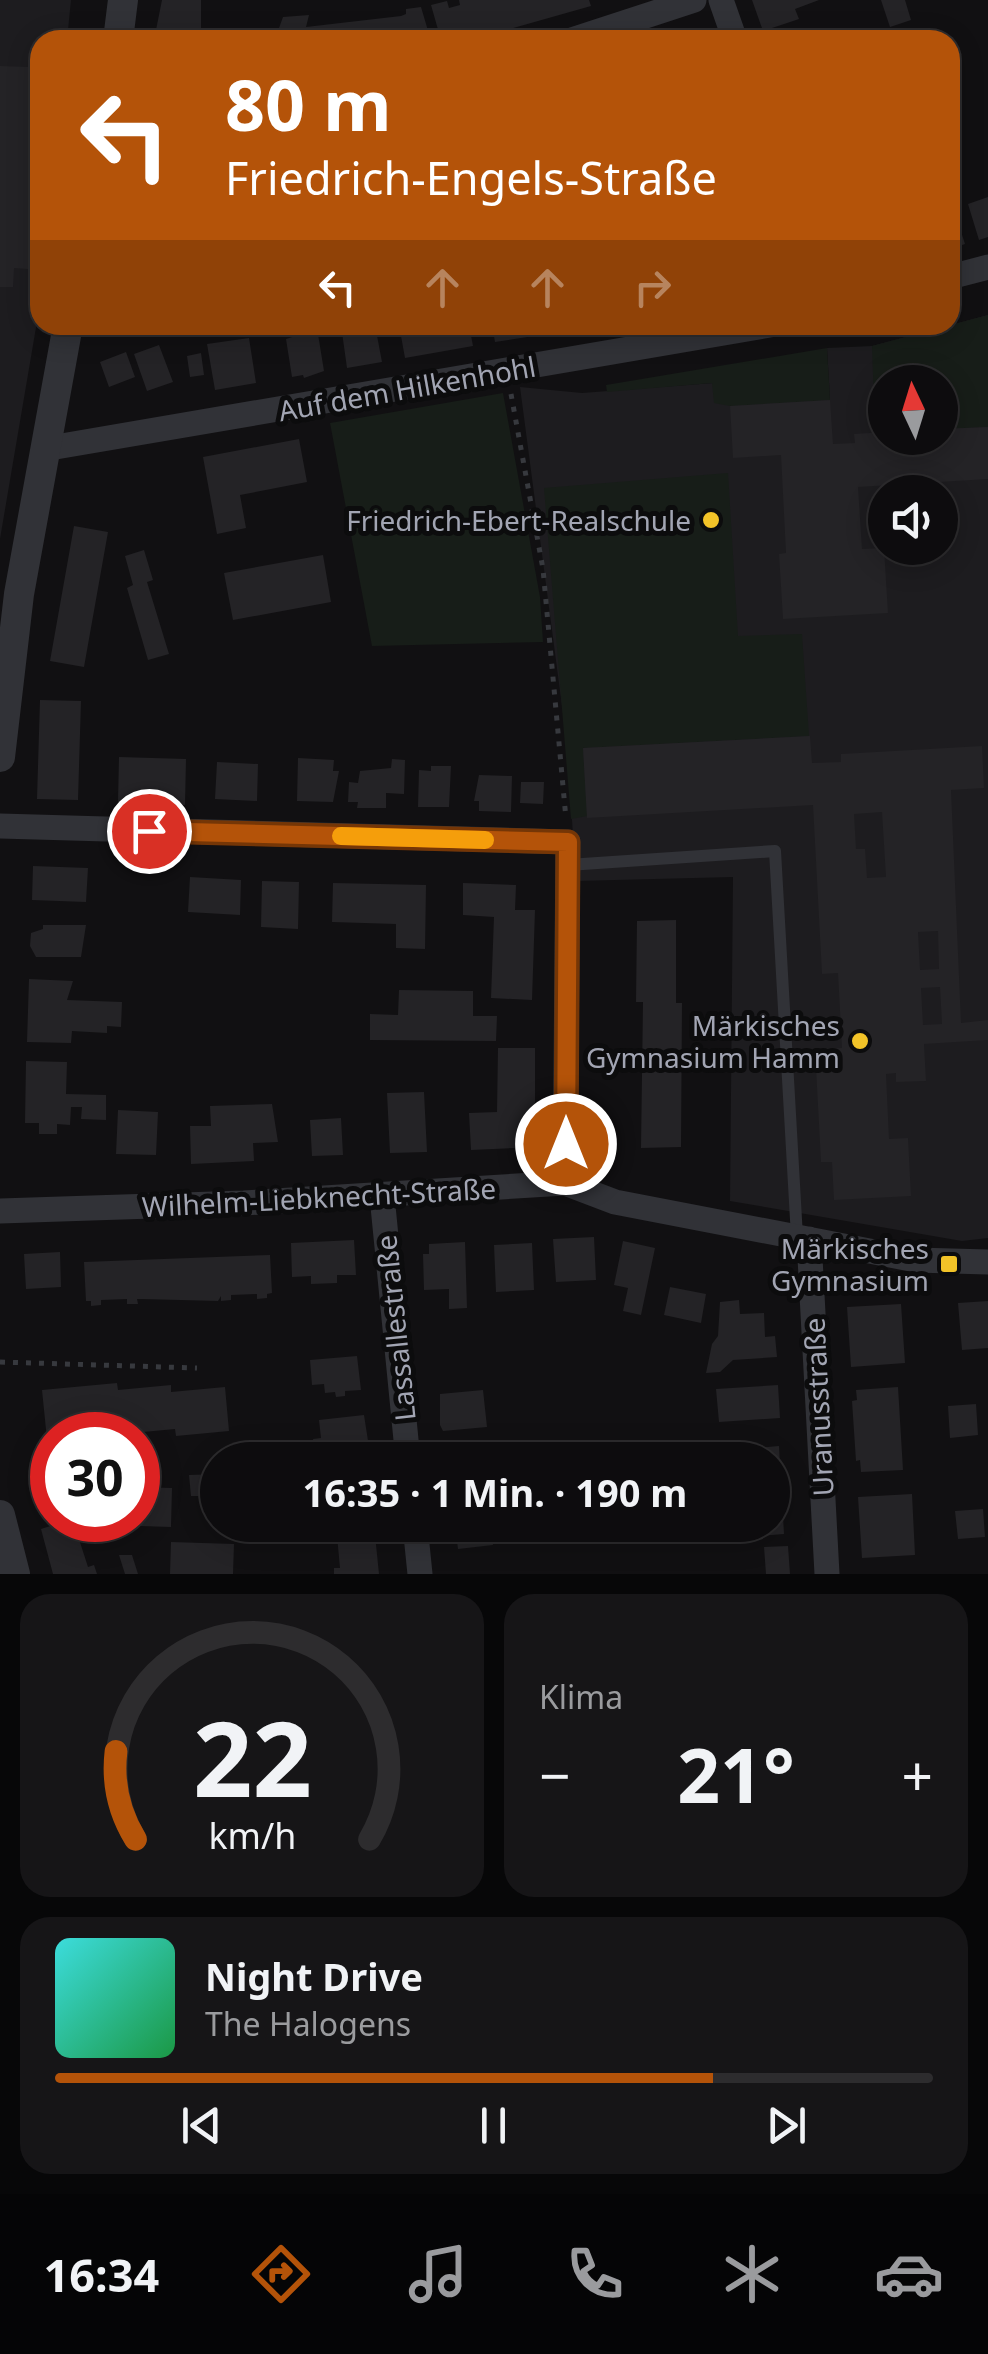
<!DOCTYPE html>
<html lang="de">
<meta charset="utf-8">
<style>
:root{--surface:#0d0c0e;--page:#161517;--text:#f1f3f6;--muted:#9a9b9e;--line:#2d2c2e;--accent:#b45309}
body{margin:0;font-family:"Noto Sans",sans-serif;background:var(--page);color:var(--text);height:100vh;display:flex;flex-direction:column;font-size:38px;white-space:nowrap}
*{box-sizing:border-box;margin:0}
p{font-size:32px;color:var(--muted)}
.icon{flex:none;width:55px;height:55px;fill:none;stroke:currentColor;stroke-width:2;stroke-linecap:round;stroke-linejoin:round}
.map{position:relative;height:1574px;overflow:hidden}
.side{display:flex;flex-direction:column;gap:20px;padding:20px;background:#070708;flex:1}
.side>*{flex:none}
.guide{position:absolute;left:30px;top:30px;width:930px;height:305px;border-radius:30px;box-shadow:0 5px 25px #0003,0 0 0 2px var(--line);background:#b45309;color:#fff;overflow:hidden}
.needle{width:65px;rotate:356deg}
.controls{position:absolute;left:868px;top:365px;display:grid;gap:20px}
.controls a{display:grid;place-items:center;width:90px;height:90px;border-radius:50%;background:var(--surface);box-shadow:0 5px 25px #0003,0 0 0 2px var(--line);font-size:50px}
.speed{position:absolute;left:30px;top:1412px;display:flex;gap:20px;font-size:50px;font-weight:700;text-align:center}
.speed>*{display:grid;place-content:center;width:130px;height:130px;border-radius:50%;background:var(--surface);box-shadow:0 5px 25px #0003,0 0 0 2px var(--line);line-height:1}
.speed .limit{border:15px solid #d22;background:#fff;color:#111}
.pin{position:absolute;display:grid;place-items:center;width:85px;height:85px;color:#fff;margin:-42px;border:5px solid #fff;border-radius:50%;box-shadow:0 2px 10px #0007}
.me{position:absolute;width:110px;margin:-55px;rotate:0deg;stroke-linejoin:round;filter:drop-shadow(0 0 8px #0008)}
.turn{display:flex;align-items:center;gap:35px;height:210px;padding:0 30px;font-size:45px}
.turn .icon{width:130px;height:130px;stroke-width:2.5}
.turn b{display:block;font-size:70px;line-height:85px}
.lanes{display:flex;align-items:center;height:95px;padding:0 30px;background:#0003;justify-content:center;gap:50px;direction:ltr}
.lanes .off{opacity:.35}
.big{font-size:75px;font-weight:700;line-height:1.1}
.side .card{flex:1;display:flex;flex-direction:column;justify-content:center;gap:15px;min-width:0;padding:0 35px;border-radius:30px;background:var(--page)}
.side .dial{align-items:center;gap:0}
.dial svg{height:260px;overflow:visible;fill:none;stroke:var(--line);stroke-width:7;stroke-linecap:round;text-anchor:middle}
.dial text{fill:var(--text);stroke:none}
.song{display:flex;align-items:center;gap:30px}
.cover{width:120px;height:120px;border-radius:15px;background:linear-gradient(135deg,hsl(180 70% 55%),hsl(140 70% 35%))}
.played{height:10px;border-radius:5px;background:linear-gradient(90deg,var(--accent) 75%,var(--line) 75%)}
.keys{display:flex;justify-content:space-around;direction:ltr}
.heat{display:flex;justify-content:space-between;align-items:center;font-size:55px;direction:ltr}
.side .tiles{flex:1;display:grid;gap:20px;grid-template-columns:1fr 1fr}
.card:last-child{grid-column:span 2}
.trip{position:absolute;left:200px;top:1442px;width:590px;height:100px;border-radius:50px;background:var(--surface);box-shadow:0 5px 25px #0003,0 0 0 2px var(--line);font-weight:700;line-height:100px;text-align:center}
.tabs{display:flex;height:160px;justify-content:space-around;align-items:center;background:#050506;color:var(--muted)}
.tabs .icon{width:70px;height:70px}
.tabs .on{color:var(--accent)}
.tabs b{font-size:45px;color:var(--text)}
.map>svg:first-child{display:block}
</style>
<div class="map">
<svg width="988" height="1574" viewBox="0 0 988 1574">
<rect width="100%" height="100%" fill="#111012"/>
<path fill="#1d1c1f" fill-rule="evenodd" d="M0,0H71L67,40H40V304L0,539Z
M988,315V1238L962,1241L730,1201L733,877L576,881L567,744L520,387L582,393L713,383L830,400L827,348L872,346ZM885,382H940V438H885ZM885,492H940V548H885Z"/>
<path fill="#171d18" d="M988,315V427L940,429V382H885V432L875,433L872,346Z
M827,348L830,400L730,406L714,403L712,383L607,392L606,385Z
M503,393L540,597L543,642L372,646L330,423Z
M728,473L738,636L802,634L809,736L583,748L587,816L571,819L544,488Z"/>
<path fill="#242326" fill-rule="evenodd" d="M162,0H201V29L193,28L192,35L200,36L199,40H154Z
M459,0H589L591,6L471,40H441L431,5L447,1L449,8L460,5Z
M752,0H819L795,9L799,19L763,31Z
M881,0H905L911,20L890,27Z
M421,7L429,34L423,35L424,40H244L243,29L279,28L283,17L309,15L306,27L401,16L406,14V9Z
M801,28L804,36L812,33L814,40H769Z
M30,48H40V270L14,268L13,287H0V66L30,67Z
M988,197V237L979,240L968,204Z
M953,207L965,244L950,249V208Z
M341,325H375L382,362L347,368Z
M399,325H469L473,346L405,358Z
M492,325H565L566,331L495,342Z
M308,332L318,334L324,371L304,378L303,375L292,377L286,339Z
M249,338L256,383L215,390L207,344Z
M159,345L173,382L147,391L134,354Z
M126,352L135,377L109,387L100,362Z
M201,353L204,375L190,377L187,356Z
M830,400L833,444L855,443L854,434L885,432V438H940V429L988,427V479L858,487L862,549L884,548L888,613L783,619L779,554L786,553L781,455L733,458L730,406Z
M299,439L307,482L240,495L246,528L217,534L203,457Z
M74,526L108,532L84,667L50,661Z
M144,550L153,580L147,582L169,654L148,660L127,588L133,585L125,556Z
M323,555L331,602L233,620L224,573Z
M40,700L81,701L78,800L37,799Z
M810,736L812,763L841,762V754L982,746L984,788L951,790L961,1023L988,1020V1040L924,1044L926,1081L896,1082V1073L886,1074L889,1139L908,1138L911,1196L834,1200L832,1162H821L815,1049L842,1048L838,973L822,974L813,805L587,818L583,748ZM882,812L886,877L867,878L865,849H856L854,814ZM938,931L939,969L920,970L918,932ZM940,987L942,1024L923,1025L921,988Z
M119,757L186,759L185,805L118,802Z
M298,758L334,760L333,771H339L333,802L297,801Z
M392,759L405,760L404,794L386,793V808H357L358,802H348L349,782L358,783L360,771L391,768Z
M217,762L258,764L257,801L215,799Z
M431,766H451L449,807H418L419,770L431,771Z
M479,775L512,776L511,812L479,811V801H474Z
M521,782H544L543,804L520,803Z
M33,866L88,868L86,902L32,900Z
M190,877L241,880L240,915L188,912Z
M262,881L299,882L298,929L261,927Z
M333,883L426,885L425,949L396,948V924L332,922Z
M463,883L516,885L515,910H535L532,1000L491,998L494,917L463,915Z
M676,920V1003H682L681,1147L641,1148L643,1002H636L637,921Z
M43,925H86L81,957H36L30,946L31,933L43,929Z
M29,979L73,981L67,1000L122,1002L121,1027L107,1026V1033L72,1031L71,1043L27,1042Z
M399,990L473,991V1016H497L496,1041L370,1040V1014L398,1015Z
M498,1048H535V1147L471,1150L469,1113L497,1112Z
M26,1061L67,1062L66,1094L106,1095V1120L81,1119L82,1107H71L70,1125L57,1124V1134H39V1123H25Z
M424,1092L427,1152L390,1153L387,1093Z
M272,1104L278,1142L253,1143L254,1161L191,1164L190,1126H211L210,1106Z
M118,1110L158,1112L156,1155L116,1154Z
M341,1118L343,1155L312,1156L310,1120Z
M594,1237L596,1280L556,1282L553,1239Z
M354,1240L356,1275H337V1283L311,1284V1276L292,1277L291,1243Z
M623,1241L655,1248L641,1315L623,1311L628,1288L614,1285Z
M465,1242L467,1308L449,1309V1289L424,1290L423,1254H429V1244Z
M532,1243L534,1290L496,1292L494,1245Z
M60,1252L61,1287L26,1289L24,1254Z
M270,1255L272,1293L267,1294V1298L257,1299V1294L231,1295V1300L221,1301V1296L218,1301L142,1299H137L138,1304H127V1299L101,1300V1305L91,1306V1301H86L84,1262Z
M670,1287L706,1294L701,1323L664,1315Z
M739,1300L740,1314L764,1313L765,1337L775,1336L777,1357L733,1360L720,1372L706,1373L712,1344L718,1336L720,1302Z
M988,1301V1348L962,1350L958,1303Z
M901,1304L905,1363L851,1367L847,1307Z
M357,1356L361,1390L345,1391V1396L336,1397L335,1392L325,1393L324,1384L312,1385L310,1360Z
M117,1383L118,1390L171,1385V1392L225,1387L229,1431L176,1436L175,1429L122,1434V1427L68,1432L52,1435V1459H49L42,1390Z
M778,1385L780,1418L719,1422L716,1389Z
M898,1387L903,1470L861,1472L860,1460L856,1461L852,1401L857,1400L856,1390Z
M483,1390L487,1427L443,1431L440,1425V1394Z
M976,1404L978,1435L950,1438L948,1406Z
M364,1415L371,1460H350L349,1453L315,1456L313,1439L321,1438L319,1420Z
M498,1446L500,1460H441L445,1451Z
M779,1446L784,1534L731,1538V1525H772V1460H746L745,1449Z
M218,1474V1496H191L189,1475Z
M138,1487L172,1488L171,1527L109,1525V1520H138Z
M912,1494L915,1555L862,1558L858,1497Z
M983,1509L985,1537L958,1539L955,1511Z
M69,1520H83L87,1533L78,1536L88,1567L94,1565L97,1574H53L41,1529Z
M336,1525H374L379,1574H334V1568H340Z
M455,1525H499L500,1537L492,1538L493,1545L458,1549Z
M171,1542L234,1544L233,1574H170Z
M788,1546L790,1574H766L764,1547Z
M119,1555H132L138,1574H125Z"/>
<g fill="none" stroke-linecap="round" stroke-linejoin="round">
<path stroke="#37393e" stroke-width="5" stroke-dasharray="5 8" stroke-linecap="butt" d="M511,394L543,569L566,819
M0,1362L197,1368"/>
<path stroke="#313237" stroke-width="12" d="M568,865L775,851L797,1237"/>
<path stroke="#313237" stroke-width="25" d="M721,0L735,40
M572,40L694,0
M950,277L988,267
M44,449L770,325
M0,826L568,842L565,1183
M382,1196L408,1460
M0,1211L244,1203L565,1183L615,1202L916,1260L988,1262
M809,1239L827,1574
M415,1525L420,1574"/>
<path stroke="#313237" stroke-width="30" d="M118,40L123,0
M0,757L19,594L68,325
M0,1515L15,1574"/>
</g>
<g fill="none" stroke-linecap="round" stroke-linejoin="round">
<g stroke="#753606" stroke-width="25">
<path id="route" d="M149,831L568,842L566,1144"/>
</g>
<use href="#route" stroke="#b45309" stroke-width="18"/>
<path stroke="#f59e0b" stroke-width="18" d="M341,836L485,840"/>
</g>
<g fill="#f2c328" stroke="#0c0c0d" stroke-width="4">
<circle cx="711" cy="520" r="10"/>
<circle cx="860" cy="1041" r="10"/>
<rect x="939" y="1254" width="20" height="20" rx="5"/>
</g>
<g text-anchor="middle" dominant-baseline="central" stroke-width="10" stroke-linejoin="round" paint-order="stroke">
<g font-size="28" fill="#a2a5b3" stroke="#0c0c0d">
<text transform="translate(407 388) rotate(-10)">Auf dem Hilkenhohl</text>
<text transform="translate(319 1197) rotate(-3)">Wilhelm-Liebknecht-Straße</text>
<text transform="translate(395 1328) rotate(-96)">Lassallestraße</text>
<text transform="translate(818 1407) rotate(-93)">Uranusstraße</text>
</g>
<g font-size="28" fill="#a2a5b3" stroke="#0c0c0d" text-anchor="end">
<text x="691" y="520">Friedrich-Ebert-Realschule</text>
<text x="840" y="1025">Märkisches<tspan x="840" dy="32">Gymnasium Hamm</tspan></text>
<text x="929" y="1248">Märkisches<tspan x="929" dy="32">Gymnasium</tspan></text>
</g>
</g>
</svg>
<div class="controls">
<a><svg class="needle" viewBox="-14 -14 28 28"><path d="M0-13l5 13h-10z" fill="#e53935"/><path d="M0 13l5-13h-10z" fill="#9a9b9e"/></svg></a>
<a><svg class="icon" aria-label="sound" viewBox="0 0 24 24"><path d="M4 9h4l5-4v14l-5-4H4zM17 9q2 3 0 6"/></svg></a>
</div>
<div class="speed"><div class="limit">30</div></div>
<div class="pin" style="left:149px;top:831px;background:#d93025"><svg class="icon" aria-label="arrive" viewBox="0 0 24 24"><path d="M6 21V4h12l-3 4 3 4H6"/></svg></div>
<svg class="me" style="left:566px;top:1144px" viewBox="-20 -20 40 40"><circle r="17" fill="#b45309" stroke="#fff" stroke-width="3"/><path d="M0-11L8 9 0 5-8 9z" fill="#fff"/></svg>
<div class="trip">16:35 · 1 Min. · 190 m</div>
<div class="guide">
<div class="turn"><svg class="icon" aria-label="left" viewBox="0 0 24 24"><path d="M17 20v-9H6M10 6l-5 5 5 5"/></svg><div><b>80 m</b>Friedrich-Engels-Straße</div></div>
<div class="lanes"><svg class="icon" aria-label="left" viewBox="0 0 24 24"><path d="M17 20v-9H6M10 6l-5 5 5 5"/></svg><svg class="icon off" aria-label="ahead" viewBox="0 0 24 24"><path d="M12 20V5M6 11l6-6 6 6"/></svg><svg class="icon off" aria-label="ahead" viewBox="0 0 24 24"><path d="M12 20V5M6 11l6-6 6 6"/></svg><svg class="icon off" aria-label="right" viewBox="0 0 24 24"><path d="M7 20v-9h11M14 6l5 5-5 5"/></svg></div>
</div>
</div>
<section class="side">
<div class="tiles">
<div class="card dial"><svg viewBox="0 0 100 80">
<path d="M14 69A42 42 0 1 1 86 69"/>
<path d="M14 69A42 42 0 0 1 8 42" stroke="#b45309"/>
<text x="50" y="56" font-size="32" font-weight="700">22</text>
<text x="50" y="72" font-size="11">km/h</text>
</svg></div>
<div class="card"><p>Klima</p>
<div class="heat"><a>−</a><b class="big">21°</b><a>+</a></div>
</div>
<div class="card">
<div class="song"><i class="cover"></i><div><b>Night Drive</b><p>The Halogens</p></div></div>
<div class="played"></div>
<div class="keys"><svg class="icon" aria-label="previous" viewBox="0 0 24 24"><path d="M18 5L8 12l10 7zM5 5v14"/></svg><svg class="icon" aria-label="pause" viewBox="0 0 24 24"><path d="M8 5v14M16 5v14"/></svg><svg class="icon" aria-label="next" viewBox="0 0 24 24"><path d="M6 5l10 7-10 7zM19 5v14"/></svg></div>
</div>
</div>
</section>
<nav class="tabs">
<b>16:34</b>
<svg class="icon on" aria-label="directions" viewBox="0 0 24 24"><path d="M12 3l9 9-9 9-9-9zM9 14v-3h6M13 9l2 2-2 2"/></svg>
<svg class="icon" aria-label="music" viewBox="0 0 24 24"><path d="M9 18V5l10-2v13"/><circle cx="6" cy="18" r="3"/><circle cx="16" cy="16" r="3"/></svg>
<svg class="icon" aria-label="phone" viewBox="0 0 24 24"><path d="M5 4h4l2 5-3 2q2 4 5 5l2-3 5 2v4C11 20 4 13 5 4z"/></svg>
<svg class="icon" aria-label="climate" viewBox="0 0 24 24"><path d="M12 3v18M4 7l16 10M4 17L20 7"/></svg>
<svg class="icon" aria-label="car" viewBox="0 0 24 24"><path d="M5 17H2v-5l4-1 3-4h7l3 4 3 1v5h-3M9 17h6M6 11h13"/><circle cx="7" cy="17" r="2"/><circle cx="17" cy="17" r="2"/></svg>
</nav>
